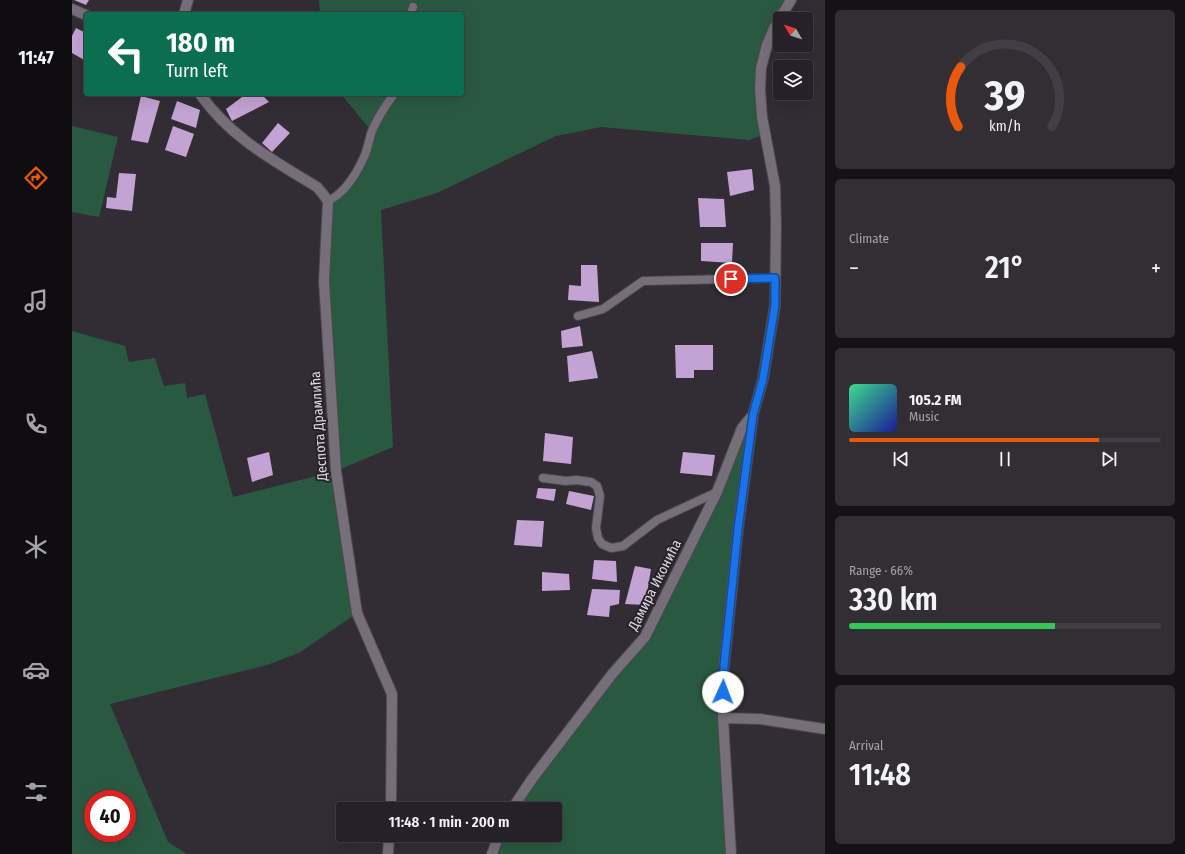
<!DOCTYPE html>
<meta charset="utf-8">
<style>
:root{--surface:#262128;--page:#322e34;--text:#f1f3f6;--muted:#a4a3a8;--line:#423e45;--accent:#ea580c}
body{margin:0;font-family:"Fira Sans Condensed",sans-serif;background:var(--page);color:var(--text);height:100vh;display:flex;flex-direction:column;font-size:15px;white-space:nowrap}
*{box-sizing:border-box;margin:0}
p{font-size:13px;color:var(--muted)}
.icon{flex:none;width:22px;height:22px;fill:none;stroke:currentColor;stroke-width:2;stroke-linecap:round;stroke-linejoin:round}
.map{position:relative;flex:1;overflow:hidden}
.side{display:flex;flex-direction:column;gap:10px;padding:10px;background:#151216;width:360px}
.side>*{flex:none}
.guide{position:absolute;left:12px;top:12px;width:380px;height:84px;border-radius:4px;box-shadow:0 4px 16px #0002,0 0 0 1px var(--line);background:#0b6e4f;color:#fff;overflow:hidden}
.needle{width:26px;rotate:309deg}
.fabs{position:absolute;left:701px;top:12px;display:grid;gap:8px}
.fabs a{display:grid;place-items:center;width:40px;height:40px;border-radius:4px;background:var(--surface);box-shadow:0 4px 16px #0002,0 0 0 1px var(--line);font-size:20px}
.speed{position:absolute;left:12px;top:790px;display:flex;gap:8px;font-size:20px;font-weight:700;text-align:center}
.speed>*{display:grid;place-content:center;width:52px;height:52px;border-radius:50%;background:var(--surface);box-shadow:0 4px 16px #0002,0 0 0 1px var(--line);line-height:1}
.speed .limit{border:6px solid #d22;background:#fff;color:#111}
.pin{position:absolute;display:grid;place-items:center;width:34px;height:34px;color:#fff;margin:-17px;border:2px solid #fff;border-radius:50%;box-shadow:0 1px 4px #0007}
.me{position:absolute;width:44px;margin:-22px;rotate:2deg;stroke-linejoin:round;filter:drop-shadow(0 0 3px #0008)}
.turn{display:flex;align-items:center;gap:14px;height:84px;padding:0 16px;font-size:18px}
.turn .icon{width:52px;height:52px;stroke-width:2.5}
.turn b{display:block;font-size:28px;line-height:34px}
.big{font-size:30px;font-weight:600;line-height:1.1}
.side .widget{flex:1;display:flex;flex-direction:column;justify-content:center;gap:6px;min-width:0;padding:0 14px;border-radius:6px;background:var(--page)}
.side .dial{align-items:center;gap:0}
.dial svg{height:104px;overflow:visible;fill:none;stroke:var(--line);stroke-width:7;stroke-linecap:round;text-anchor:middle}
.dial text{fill:var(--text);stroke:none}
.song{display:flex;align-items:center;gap:12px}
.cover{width:48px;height:48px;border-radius:6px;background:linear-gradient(135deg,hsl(150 70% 55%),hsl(240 70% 35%))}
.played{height:4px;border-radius:2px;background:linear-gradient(90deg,var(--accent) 80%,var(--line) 80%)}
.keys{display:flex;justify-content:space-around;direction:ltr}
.heat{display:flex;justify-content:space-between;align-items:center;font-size:22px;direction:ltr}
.charge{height:6px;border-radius:3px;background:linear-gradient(90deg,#34c759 66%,var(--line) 0)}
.trip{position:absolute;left:264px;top:802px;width:226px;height:40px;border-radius:4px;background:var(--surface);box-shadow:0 4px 16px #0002,0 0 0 1px var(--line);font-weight:600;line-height:40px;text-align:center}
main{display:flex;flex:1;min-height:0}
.tabs{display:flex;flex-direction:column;width:72px;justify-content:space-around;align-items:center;background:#0f0d10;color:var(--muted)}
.tabs .icon{width:28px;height:28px}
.tabs .on{color:var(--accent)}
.tabs b{font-size:18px;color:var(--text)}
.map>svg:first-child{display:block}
</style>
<main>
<nav class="tabs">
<b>11:47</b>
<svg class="icon on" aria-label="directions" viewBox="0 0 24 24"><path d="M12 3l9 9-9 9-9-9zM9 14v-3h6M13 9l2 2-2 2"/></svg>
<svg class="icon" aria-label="music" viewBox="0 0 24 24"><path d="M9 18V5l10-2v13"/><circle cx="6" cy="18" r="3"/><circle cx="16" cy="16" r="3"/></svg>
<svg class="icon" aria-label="phone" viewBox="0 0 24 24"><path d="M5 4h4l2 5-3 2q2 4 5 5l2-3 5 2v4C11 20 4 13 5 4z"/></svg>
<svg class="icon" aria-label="climate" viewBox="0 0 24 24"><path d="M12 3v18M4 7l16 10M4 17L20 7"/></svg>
<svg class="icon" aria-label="car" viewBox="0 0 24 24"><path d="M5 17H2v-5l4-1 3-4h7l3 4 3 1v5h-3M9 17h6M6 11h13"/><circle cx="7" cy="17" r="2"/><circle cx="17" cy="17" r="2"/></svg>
<svg class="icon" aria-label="filters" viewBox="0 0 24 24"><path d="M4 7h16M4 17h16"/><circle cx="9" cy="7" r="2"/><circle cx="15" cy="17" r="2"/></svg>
</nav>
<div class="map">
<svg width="753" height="854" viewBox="0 0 753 854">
<rect width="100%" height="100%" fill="#322c35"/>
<path fill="#2a5941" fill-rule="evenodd" d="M247,0H719L689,68L693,134L677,140L529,127L484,136L365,193L309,210L321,447L264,471L285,613L227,653L195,665L38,704L96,842L115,854H0V331L53,346L57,362L83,358L92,386L113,383L115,398L133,394L161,497L264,471L255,334L256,201L277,184L300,132L269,94H390V14H248ZM21,799H55V833H21Z
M0,126L46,137L27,217L0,212Z
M681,415L651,718L659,854H420L427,835H483V809H440L573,637Z"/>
<path fill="#c3a2d4" d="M2,0H17L14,5Z
M4,28L14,33V61L0,53V36Z
M174,94H189L197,102L160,121L154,109Z
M69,96L88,101L76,143L59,140Z
M105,101L128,110L124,128L99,119Z
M206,123L218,133L200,152L190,143Z
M101,126L122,134L114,157L93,150Z
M680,169L682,190L658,196L655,172Z
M47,173L64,174L60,211L34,208L35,197L44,198Z
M626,198L652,199L654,227H628Z
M629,243H661L660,263L629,261Z
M509,265H525L527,302L496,300L497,285L509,286Z
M508,326L511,346L490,348L489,331Z
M603,345H641V370H622V378H604Z
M520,351L526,378L497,382L495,356Z
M473,433L501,437L499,464L471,461Z
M197,452L201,475L180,482L175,458Z
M611,452L643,455L640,476L608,473Z
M466,488L484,489L482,501L464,498Z
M497,491L522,496L519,510L494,504Z
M445,520L472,521L470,547L442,545Z
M522,560L544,561L545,582L520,579Z
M563,566L579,569L573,605L553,604Z
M470,572L497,574L498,590L470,591Z
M520,589L548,590L547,604L538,606L537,617L515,615Z"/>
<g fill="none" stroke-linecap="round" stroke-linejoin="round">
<g stroke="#4d474f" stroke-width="10">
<path id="service" d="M339,14L341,7
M256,201C273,193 284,175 292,157C296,149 297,139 300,131C306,117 313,106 322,94
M506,316L531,309L571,281L703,278
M471,478L494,481L504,480L519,482L525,486L528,496L524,528L526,538L530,544L539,548L551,546L585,520L645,492"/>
</g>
<g stroke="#4d474f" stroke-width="12">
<path id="minor" d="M0,9L14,15
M112,14L116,0
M128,94C159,138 201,160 245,187L251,194L256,201L252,281L264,471L285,613L320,694L319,809
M651,718L688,719L753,729
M440,809L460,779L541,673L573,637L645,492L670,428L681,415
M316,854L317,835
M420,854L427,835"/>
</g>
<g stroke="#4d474f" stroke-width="12">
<path id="tertiary" d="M659,854L651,718L652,666L666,529L681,415L691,379L703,305L704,225L703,186L690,117L688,89L689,68L695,45L702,28L719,0"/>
</g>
<use href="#service" stroke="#766f7a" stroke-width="8"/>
<use href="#minor" stroke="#766f7a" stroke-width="10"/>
<use href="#tertiary" stroke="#766f7a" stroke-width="10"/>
</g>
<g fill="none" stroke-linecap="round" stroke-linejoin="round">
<g stroke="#114b97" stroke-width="10">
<path id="route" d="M651,692L652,666L666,529L681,415L691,379L703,305V278L659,279"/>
</g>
<use href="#route" stroke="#1a73e8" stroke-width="7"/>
</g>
<g text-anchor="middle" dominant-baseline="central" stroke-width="4" stroke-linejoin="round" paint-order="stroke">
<g font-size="14" fill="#dddadf" stroke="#28222b">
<text transform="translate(247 426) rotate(-94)">Деспота Драмлића</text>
<text transform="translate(583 585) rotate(-63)">Дамира Иконића</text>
</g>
</g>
</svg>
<div class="fabs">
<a><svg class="needle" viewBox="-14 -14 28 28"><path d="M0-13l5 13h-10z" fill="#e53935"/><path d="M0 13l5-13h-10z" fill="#a4a3a8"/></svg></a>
<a><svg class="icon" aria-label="layers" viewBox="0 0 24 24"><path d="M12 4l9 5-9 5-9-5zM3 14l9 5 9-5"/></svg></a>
</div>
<div class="speed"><div class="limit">40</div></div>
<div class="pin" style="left:659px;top:279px;background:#d93025"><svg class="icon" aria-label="arrive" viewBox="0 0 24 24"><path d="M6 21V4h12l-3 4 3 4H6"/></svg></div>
<svg class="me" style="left:651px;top:692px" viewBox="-20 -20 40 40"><circle r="19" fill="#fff"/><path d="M0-13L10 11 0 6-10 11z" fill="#1a73e8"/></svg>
<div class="trip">11:48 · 1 min · 200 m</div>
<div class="guide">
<div class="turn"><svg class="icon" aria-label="left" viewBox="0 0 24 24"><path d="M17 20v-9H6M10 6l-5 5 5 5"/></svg><div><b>180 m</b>Turn left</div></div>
</div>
</div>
<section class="side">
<div class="widget dial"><svg viewBox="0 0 100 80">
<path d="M14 69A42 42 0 1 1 86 69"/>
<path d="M14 69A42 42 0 0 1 16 23" stroke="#ea580c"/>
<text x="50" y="56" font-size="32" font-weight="700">39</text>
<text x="50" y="72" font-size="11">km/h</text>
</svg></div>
<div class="widget"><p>Climate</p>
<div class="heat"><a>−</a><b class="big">21°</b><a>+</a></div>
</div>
<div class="widget">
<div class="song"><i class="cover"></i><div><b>105.2 FM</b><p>Music</p></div></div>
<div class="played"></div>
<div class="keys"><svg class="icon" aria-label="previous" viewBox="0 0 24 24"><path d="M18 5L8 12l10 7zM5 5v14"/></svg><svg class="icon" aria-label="pause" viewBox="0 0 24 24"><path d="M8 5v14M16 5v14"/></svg><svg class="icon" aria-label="next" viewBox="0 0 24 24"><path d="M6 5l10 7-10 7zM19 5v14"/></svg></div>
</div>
<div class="widget"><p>Range · 66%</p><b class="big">330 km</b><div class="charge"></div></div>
<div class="widget"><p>Arrival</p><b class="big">11:48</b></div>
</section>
</main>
